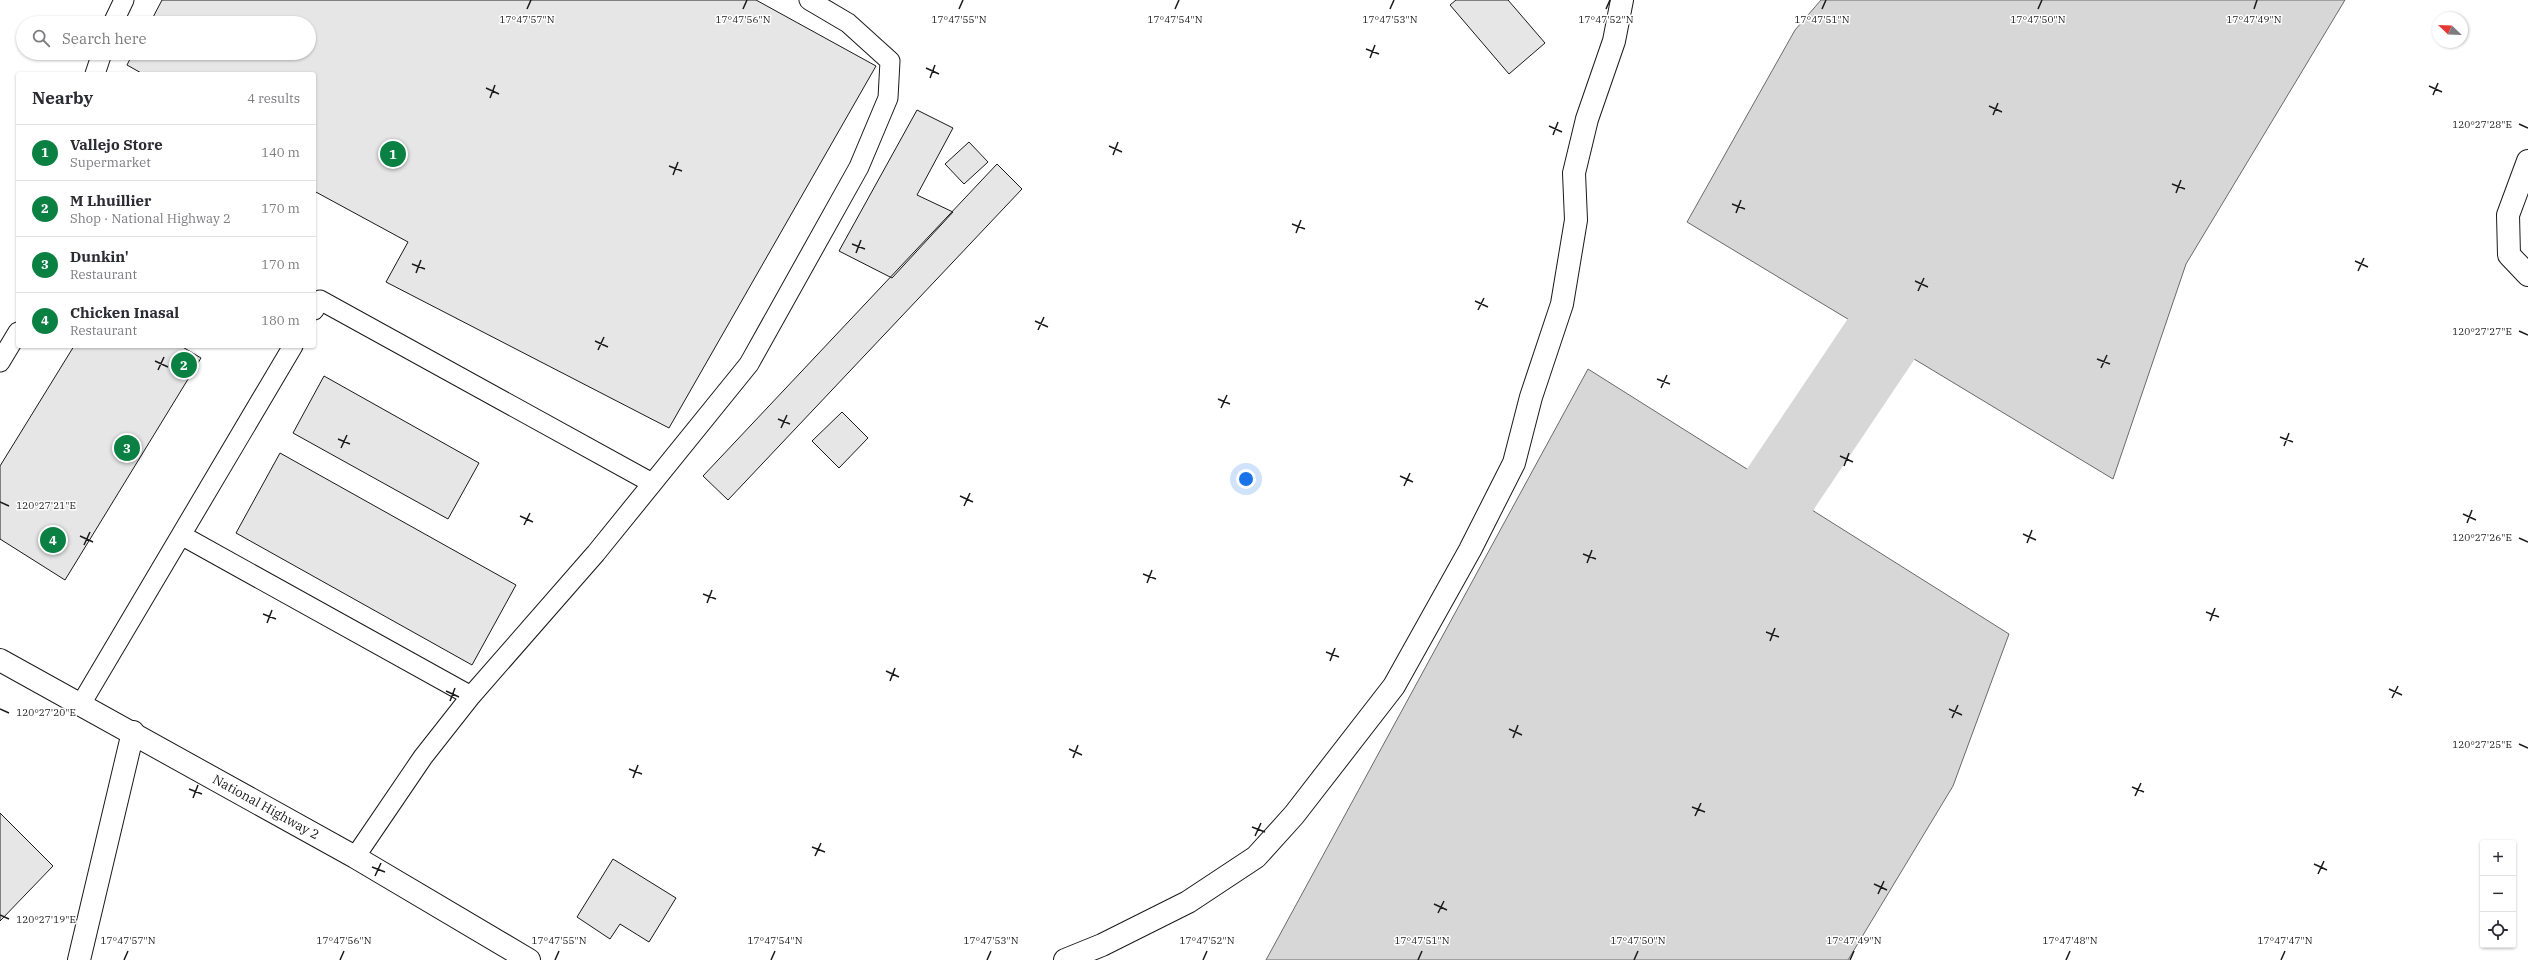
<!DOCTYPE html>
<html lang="en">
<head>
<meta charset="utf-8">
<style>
	:root { --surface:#fff; --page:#f7f7f7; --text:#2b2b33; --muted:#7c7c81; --line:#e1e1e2; --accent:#0b8043 }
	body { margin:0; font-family:"IBM Plex Serif",serif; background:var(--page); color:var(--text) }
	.controls { position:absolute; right:12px; bottom:12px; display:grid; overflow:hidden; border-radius:4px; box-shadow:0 1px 3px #0004 }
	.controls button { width:36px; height:36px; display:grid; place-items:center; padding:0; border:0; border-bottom:1px solid var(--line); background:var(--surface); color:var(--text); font:20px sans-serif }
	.compass { position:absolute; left:2432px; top:12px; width:36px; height:36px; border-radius:50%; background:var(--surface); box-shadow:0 1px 3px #0004; rotate:293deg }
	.you { position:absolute; left:1246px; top:479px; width:14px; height:14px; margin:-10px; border:3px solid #fff; border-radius:50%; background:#1a73e8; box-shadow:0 0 0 6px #1a73e833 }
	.badge { display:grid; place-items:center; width:26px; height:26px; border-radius:50%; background:var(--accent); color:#fff; font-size:13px; font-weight:700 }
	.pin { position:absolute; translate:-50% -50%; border:2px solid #fff; box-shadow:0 1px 4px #0006 }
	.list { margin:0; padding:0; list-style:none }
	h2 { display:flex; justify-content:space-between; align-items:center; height:52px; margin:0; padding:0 16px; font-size:17px }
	h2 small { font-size:13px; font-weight:400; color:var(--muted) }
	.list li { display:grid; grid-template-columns:26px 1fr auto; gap:12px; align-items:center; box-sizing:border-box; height:56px; padding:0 16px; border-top:1px solid var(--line) }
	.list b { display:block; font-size:15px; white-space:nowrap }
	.list p { margin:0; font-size:13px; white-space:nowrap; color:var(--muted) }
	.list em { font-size:13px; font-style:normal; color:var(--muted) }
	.icon { flex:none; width:22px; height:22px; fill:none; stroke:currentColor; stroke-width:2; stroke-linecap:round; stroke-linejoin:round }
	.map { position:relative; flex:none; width:2528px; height:960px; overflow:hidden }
	.search { position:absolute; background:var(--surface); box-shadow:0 1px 3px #0004; left:16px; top:16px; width:300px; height:44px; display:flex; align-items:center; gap:10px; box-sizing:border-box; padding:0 14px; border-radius:22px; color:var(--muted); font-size:15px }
	.panel { position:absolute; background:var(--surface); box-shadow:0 1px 3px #0004; left:16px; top:72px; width:300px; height:276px; border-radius:4px }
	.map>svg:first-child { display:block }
</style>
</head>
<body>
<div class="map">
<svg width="2528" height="960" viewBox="0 0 2528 960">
	<rect width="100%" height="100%" fill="#fff"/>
	<path fill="#d7d7d7" stroke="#6a6a6a" d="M 1821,0 L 2345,0 L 2186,264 L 2113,479 L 1687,222 L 1795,30 Z
		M 1588,369 L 2009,634 L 1953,786 L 1848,960 L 1266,960 Z"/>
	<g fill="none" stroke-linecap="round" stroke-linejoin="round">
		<path stroke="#d7d7d7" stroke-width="78" d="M 1720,579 L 1941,250"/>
	</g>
	<path fill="#e6e6e6" stroke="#1a1a1a" d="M 162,0 L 756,0 L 876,66 L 669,428 L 386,282 L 408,242 L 314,191 L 314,74 L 143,74 L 127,65 L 133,53 L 309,53 L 309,23 L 150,23 Z
		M 1456,0 L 1508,0 L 1545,43 L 1509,74 L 1450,5 Z
		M 917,110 L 953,128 L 917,195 L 953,212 L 892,278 L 839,251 Z
		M 969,142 L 988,162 L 964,184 L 945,164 Z
		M 997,164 L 1022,189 L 728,500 L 703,476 Z
		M 74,346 L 181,346 L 201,358 L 65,580 L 0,539 L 0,466 Z
		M 324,376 L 479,463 L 448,519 L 293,433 Z
		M 842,412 L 868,438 L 839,468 L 812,441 Z
		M 280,453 L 516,585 L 472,665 L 236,533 Z
		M 0,813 L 53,866 L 0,921 Z
		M 613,859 L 676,898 L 649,942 L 620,924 L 610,939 L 577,917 Z"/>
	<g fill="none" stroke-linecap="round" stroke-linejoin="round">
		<g stroke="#1a1a1a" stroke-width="21">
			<path id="service" d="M 113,23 L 124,0
				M 95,74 L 102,53
				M 314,310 L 320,300 L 652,483
				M 0,362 L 18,332
				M 181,535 L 471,696
				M 81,704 L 293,346
				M 355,857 L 423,757 L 471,696 L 596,553 L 749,364 L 859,167 L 888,98 L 890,61 L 848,23 L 809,0"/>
		</g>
		<g stroke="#1a1a1a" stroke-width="24">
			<path id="minor" d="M 2528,161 L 2508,215 L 2509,255 L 2528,275
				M 79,960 L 133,732
				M 1065,960 L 1102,945 L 1188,902 L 1256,857 L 1294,815 L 1394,686 L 1470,550 L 1514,463 L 1531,397 L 1562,304 L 1576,220 L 1574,173 L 1587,119 L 1614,41 L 1622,0"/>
		</g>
		<g stroke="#1a1a1a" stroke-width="24">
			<path id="trunk" d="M 0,660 L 355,857 L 529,960"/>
		</g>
		<use href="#service" stroke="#fff" stroke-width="19"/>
		<use href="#minor" stroke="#fff" stroke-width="22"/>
		<use href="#trunk" stroke="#fff" stroke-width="22"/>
	</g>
	<path fill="none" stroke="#1a1a1a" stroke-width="1.5" d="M 527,9 L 531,0M 743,9 L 747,0M 959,9 L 963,0M 1175,9 L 1179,0M 1390,9 L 1394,0M 1606,9 L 1610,0M 1822,9 L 1826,0M 2038,9 L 2042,0M 2254,9 L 2257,0M 1366,49 L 1379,54M 1370,58 L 1375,45M 926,68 L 939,74M 930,78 L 935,65M 2429,86 L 2442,92M 486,88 L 499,94M 2433,95 L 2438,83M 490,98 L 495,85M 1989,106 L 2002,112M 1993,115 L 1998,103M 2519,124 L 2528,128M 1549,126 L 1562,132M 1553,135 L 1558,122M 1109,146 L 1122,152M 1113,155 L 1118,142M 669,166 L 682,171M 673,175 L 678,162M 2172,184 L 2185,189M 2176,193 L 2181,180M 1732,204 L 1745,209M 1736,213 L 1741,200M 1292,224 L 1305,229M 1296,233 L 1301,220M 852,244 L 865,249M 856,253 L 861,240M 2355,261 L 2368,267M 412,264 L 425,269M 2358,271 L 2364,258M 416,273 L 421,260M 1915,281 L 1928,287M 1918,291 L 1924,278M 1475,301 L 1488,307M 1478,310 L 1484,298M 1035,321 L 1048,327M 1038,330 L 1044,317M 2519,331 L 2528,335M 595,341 L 608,347M 598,350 L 604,337M 2097,359 L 2110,364M 155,361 L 168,367M 2101,368 L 2107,355M 158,370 L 164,357M 1657,379 L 1670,384M 1661,388 L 1667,375M 1218,399 L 1230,404M 1221,408 L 1227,395M 778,419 L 790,424M 781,428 L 787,415M 2280,437 L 2293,442M 338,439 L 350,444M 2284,446 L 2289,433M 341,448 L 347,435M 1840,456 L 1853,462M 1844,466 L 1849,453M 1400,476 L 1413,482M 1404,486 L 1410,473M 960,496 L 973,502M 0,502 L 9,506M 964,506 L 970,493M 2463,514 L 2476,520M 520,516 L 533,522M 2467,523 L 2472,510M 524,525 L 530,513M 2023,534 L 2036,540M 80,536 L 93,542M 2519,538 L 2528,542M 2027,543 L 2032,530M 84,545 L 90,532M 1583,554 L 1596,559M 1587,563 L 1592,550M 1143,574 L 1156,579M 1147,583 L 1152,570M 703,594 L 716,599M 707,603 L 712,590M 2206,612 L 2219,617M 263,614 L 276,619M 2210,621 L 2215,608M 267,623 L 272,610M 1766,632 L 1779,637M 1770,641 L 1775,628M 1326,652 L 1339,657M 1330,661 L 1335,648M 886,671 L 899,677M 890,681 L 895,668M 2389,689 L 2402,695M 446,691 L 459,697M 2392,698 L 2398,686M 450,701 L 455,688M 0,709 L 9,713M 1949,709 L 1962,715M 1952,718 L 1958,705M 1509,729 L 1522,735M 1513,738 L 1518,725M 2519,744 L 2528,748M 1069,749 L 1082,755M 1073,758 L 1078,745M 629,769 L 642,774M 633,778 L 638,765M 2132,787 L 2144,792M 189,789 L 202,794M 2135,796 L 2141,783M 193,798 L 198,785M 1692,807 L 1705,812M 1695,816 L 1701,803M 1252,827 L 1265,832M 1255,836 L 1261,823M 812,847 L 825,852M 815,856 L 821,843M 2314,864 L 2327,870M 372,867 L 385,872M 2318,874 L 2324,861M 375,876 L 381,863M 1874,884 L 1887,890M 1878,894 L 1884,881M 1434,904 L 1447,910M 1438,913 L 1444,901M 0,915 L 9,919M 124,960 L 128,951M 340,960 L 344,951M 555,960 L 559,951M 771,960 L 775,951M 987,960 L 991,951M 1203,960 L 1207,951M 1418,960 L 1422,951M 1634,960 L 1638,951M 1850,960 L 1854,951M 2066,960 L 2070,951M 2281,960 L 2285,951"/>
	<g text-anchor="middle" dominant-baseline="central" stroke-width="3" stroke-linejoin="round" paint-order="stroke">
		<g font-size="13" fill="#1a1a1a" stroke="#fff">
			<text transform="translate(266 807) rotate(29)">National Highway 2</text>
		</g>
	</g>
	<g font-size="10" text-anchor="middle" fill="#1a1a1a" stroke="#fff" stroke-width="3" stroke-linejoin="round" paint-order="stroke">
		<text x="527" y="23">17°47'57"N</text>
		<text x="743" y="23">17°47'56"N</text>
		<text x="959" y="23">17°47'55"N</text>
		<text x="1175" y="23">17°47'54"N</text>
		<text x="1390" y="23">17°47'53"N</text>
		<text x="1606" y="23">17°47'52"N</text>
		<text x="1822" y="23">17°47'51"N</text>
		<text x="2038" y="23">17°47'50"N</text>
		<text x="2254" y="23">17°47'49"N</text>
		<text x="2482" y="128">120°27'28"E</text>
		<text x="2482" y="335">120°27'27"E</text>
		<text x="46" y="509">120°27'21"E</text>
		<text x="2482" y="541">120°27'26"E</text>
		<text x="46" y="716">120°27'20"E</text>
		<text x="2482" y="748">120°27'25"E</text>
		<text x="46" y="923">120°27'19"E</text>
		<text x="128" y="944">17°47'57"N</text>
		<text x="344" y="944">17°47'56"N</text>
		<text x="559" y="944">17°47'55"N</text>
		<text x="775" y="944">17°47'54"N</text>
		<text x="991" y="944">17°47'53"N</text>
		<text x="1207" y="944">17°47'52"N</text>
		<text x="1422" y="944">17°47'51"N</text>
		<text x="1638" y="944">17°47'50"N</text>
		<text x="1854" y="944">17°47'49"N</text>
		<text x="2070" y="944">17°47'48"N</text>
		<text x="2285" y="944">17°47'47"N</text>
	</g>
</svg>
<div class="controls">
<button>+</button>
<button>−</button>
<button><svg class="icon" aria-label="locate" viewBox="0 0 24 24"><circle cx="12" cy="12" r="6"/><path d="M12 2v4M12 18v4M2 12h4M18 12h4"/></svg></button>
</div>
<svg class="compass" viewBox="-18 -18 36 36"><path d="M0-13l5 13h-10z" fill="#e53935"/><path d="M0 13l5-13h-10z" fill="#7c7c81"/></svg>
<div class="you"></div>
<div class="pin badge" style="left:393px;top:154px">1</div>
<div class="pin badge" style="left:184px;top:365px">2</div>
<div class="pin badge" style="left:127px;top:448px">3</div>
<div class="pin badge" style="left:53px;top:540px">4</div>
<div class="search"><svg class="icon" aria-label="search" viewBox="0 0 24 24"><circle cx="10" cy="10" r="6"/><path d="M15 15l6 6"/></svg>Search here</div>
<section class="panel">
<h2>Nearby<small>4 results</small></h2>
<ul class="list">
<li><span class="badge">1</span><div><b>Vallejo Store</b><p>Supermarket</p></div><em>140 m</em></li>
<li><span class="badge">2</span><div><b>M Lhuillier</b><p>Shop · National Highway 2</p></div><em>170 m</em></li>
<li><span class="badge">3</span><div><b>Dunkin'</b><p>Restaurant</p></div><em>170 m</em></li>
<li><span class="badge">4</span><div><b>Chicken Inasal</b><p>Restaurant</p></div><em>180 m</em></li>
</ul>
</section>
</div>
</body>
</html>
